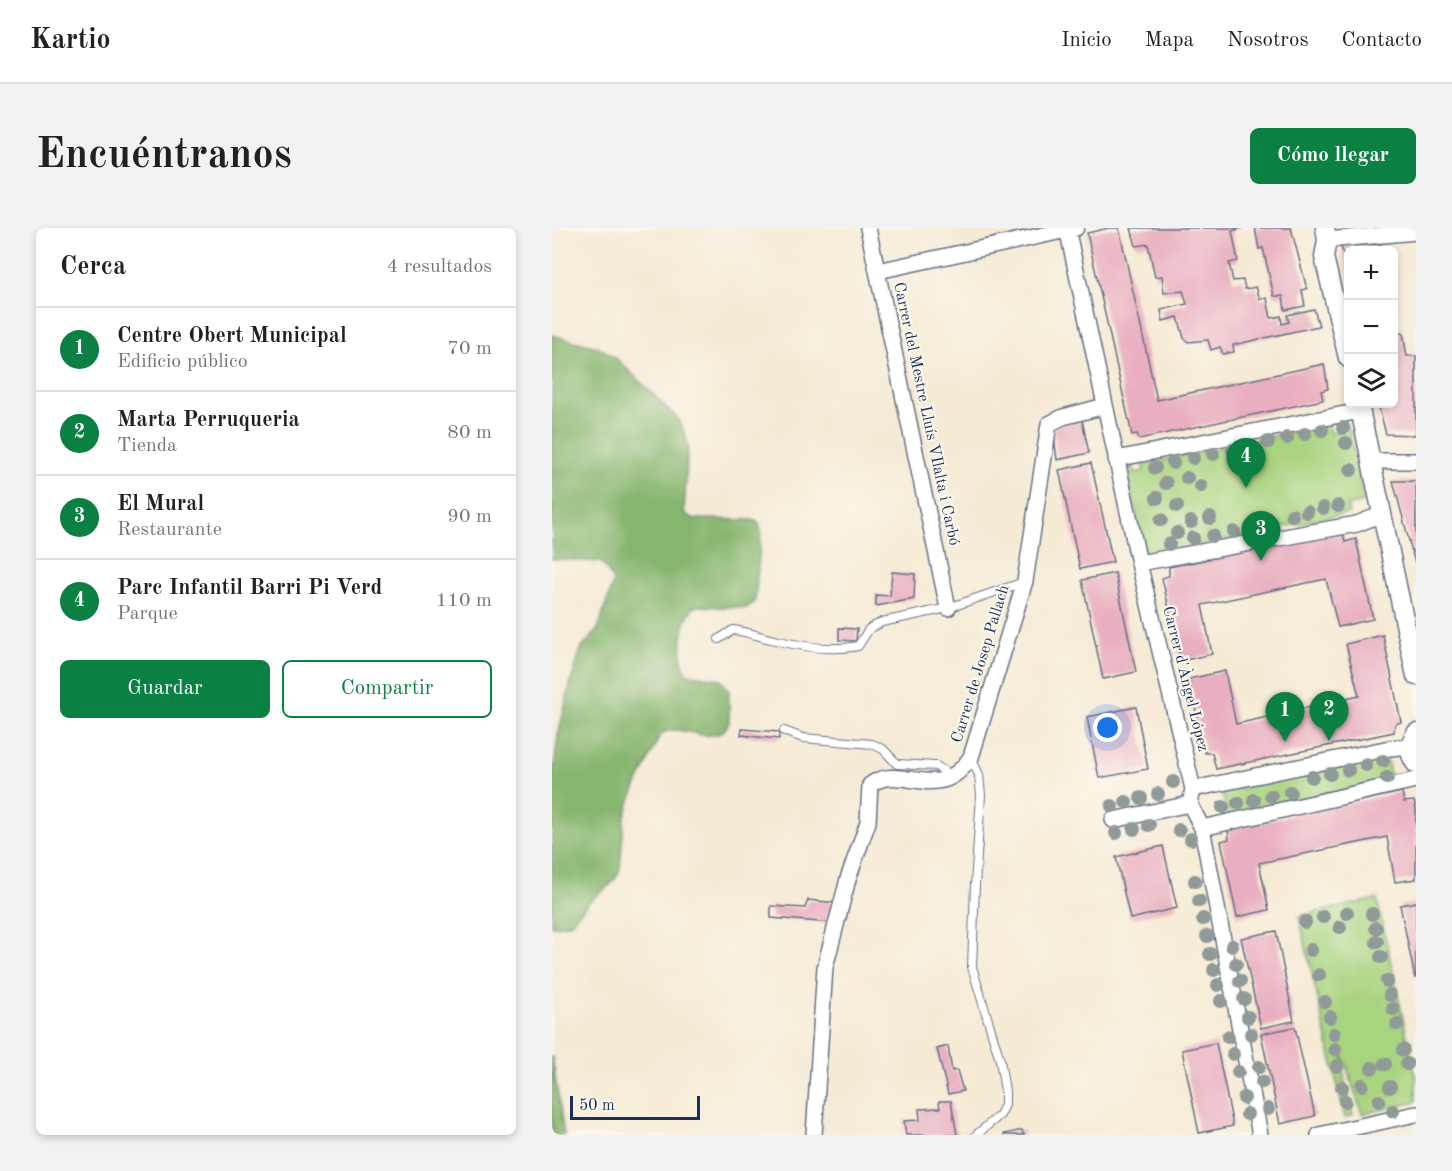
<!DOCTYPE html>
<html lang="es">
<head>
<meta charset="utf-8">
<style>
	:root { --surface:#fff; --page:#f2f2f2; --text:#202124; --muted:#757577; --line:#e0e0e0; --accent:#0b8043 }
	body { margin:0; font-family:"Old Standard TT",serif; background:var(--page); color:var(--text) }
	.controls { position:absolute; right:18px; top:18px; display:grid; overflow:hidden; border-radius:9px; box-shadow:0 3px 9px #0003 }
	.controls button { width:54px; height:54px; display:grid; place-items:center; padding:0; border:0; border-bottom:2px solid var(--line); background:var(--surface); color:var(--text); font:30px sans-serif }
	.scale { position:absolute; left:18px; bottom:15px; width:130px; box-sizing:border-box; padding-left:6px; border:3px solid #1b2f5e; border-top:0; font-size:16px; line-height:21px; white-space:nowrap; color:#1b2f5e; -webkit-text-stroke:4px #fbf7ec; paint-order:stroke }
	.you { position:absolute; left:556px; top:500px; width:21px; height:21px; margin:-15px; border:4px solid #fff; border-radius:50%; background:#1a73e8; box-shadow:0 0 0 9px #1a73e833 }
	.badge { display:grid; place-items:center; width:39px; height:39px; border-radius:50%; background:var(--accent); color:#fff; font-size:20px; font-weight:700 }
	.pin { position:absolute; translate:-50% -50px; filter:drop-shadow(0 2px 3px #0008) }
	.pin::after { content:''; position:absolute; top:32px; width:21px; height:18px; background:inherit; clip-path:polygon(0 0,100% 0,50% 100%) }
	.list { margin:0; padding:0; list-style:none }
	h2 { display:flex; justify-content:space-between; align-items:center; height:78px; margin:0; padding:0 24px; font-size:26px }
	h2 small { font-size:20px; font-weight:400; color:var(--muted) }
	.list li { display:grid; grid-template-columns:39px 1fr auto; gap:18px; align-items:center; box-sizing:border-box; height:84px; padding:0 24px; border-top:2px solid var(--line) }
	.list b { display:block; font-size:22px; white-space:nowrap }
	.list p { margin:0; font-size:20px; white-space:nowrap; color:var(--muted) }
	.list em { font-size:20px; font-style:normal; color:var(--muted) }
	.actions { display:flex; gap:12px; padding:18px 24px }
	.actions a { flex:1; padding:14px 0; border:2px solid var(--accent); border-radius:9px; text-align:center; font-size:21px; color:var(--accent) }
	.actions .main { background:var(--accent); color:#fff }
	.icon { flex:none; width:33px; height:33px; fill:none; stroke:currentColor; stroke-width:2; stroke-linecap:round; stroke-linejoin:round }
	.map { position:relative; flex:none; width:864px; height:907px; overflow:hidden; border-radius:9px }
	header { display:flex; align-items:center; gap:36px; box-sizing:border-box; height:84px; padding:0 30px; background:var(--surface); border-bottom:2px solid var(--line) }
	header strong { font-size:28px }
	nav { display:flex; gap:33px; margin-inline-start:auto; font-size:21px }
	.intro { display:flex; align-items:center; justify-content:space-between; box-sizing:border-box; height:144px; padding:0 36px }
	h1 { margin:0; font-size:42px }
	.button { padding:15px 27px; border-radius:9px; background:var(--accent); color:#fff; font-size:21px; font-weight:700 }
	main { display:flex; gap:36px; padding:0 36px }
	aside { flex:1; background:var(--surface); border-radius:9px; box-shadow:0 3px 9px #0003 }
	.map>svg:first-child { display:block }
</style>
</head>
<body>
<header>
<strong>Kartio</strong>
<nav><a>Inicio</a><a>Mapa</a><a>Nosotros</a><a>Contacto</a></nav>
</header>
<div class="intro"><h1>Encuéntranos</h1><a class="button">Cómo llegar</a></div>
<main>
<aside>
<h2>Cerca<small>4 resultados</small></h2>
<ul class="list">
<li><span class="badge">1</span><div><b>Centre Obert Municipal</b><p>Edificio público</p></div><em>70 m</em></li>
<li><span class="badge">2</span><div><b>Marta Perruqueria</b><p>Tienda</p></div><em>80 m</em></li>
<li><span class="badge">3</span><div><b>El Mural</b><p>Restaurante</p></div><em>90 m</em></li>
<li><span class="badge">4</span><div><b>Parc Infantil Barri Pi Verd</b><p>Parque</p></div><em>110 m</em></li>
</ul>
<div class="actions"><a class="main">Guardar</a><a>Compartir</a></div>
</aside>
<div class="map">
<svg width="864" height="907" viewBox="0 0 864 907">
	<rect width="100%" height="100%" fill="#fbf7ec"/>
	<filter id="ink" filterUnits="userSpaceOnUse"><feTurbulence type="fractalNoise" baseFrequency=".0167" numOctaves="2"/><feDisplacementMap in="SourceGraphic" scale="12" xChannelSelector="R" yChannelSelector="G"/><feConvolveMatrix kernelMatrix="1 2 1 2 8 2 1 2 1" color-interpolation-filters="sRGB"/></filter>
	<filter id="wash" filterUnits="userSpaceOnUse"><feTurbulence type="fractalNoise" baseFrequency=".008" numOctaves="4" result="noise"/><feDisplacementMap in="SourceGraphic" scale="24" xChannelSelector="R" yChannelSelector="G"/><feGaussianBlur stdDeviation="1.35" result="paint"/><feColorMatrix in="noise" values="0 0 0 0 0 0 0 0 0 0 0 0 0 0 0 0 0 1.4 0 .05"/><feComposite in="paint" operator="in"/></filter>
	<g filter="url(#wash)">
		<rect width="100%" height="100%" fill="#f5ead4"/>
		<path fill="#a8d37f" stroke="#62816e" stroke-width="1.5" d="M 783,193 L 792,193 L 797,201 L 812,274 L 795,278 L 797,285 L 611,325 L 610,323 L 595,326 L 593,323 L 575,247 L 577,240 L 581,237 L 583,245 L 592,243 L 591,236 L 776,196 L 779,205 L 785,203 Z
			M 834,529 L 840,553 L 675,589 L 670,564 Z
			M 825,671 L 864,851 L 864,874 L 810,886 L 791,827 L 792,851 L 801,887 L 793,890 L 747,688 Z"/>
		<path fill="#86b56e" stroke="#507266" stroke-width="1.5" d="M 0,107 L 48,120 L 65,131 L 128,193 L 136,216 L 132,283 L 134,287 L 143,291 L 201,292 L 206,294 L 209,303 L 203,374 L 194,380 L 144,378 C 129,387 125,432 135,446 L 168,451 L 177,462 L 177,494 C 164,525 127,490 108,507 L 79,570 L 72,590 L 68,640 L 65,648 L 60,655 L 37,674 L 21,692 L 17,696 L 0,698 L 0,552 L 6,508 L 19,453 L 29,421 L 46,401 L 61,355 L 59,348 L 49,334 L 0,331 Z
			M 0,828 L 12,907 L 0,907 Z"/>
		<g id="blocks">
			<path fill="#e9afc0" d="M 557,0 L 567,0 L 605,172 L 772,136 L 776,161 L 769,163 L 771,172 L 587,211 L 585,206 L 580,207 L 535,5 Z
				M 579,0 L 690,0 L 680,3 L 686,33 L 677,35 L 681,53 L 691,52 L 693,61 L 704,59 L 708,71 L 715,70 L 719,90 L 729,88 L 730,96 L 737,94 L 735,87 L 762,81 L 767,98 L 681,117 L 682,124 L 671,126 L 668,119 L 659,122 L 656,112 L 636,114 L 632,110 L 626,89 L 611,93 L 609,82 L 635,76 L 631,63 L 612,65 L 610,48 L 603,49 L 596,16 L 584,18 Z
				M 703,0 L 739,0 L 755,61 L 750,62 L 753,78 L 733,82 L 731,68 L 722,68 L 711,20 L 707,21 Z
				M 828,16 L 829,22 L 796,22 L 796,47 L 789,18 Z
				M 851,105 L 855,128 L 864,128 L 864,207 L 834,206 L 826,176 L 842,176 L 842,106 Z
				M 530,192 L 537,225 L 505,232 L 501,199 Z
				M 539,235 L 561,334 L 528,341 L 507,242 Z
				M 841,253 L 864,253 L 864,335 L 863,335 Z
				M 791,304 L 793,314 L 804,311 L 821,391 L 786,399 L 774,351 L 650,377 L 660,426 L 629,433 L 610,350 L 617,348 L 617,339 Z
				M 340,344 L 363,346 L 362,371 L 324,378 L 324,367 L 338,368 Z
				M 563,345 L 584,444 L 551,451 L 530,352 Z
				M 287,400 L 305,401 L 304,413 L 287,412 Z
				M 831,407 L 849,494 L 843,496 L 842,504 L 664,541 L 660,525 L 653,525 L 637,451 L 673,443 L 684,496 L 807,468 L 794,416 Z
				M 584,479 L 596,541 L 547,550 L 535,489 Z
				M 190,501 L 227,504 L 227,511 L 189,507 Z
				M 850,564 L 852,574 L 862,573 L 864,581 L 864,651 L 843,654 L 835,609 L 707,635 L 717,682 L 685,689 L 669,613 L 677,611 L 676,601 Z
				M 611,618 L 625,680 L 578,691 L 564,629 Z
				M 256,672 L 285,675 L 280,695 L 219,690 L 219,678 L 253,680 Z
				M 864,674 L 864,750 L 863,750 L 848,677 Z
				M 724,703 L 742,793 L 709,800 L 689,710 Z
				M 743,799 L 763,888 L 728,896 L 709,806 Z
				M 664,815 L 681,898 L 647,905 L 630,822 Z
				M 396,818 L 400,843 L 405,842 L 411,863 L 396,866 L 385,821 Z
				M 387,873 L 399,873 L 405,907 L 354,907 L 352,893 L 368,892 L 367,881 L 388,880 Z
				M 470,902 L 472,907 L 452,907 L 452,906 Z"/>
		</g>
	</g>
	<g filter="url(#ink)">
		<use href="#blocks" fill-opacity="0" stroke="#677087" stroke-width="1.5"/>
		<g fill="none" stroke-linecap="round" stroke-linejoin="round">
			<g stroke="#677087" stroke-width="10">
				<path id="service" d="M 167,411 L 181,402 C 197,404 212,410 227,413 C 252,419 281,423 306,418 L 317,401 L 330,394 L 396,380 L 472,354
					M 232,503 L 251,510 L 320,516 L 331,521 L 345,536 L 384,538 L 400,548
					M 419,529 L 427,547 L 429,567 L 423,657 L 420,739 L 448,832 L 453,863 L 453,877 L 448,887 L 424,907"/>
			</g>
			<g stroke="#677087" stroke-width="18">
				<path id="minor" d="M 316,0 L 396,380
					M 515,0 L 587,335 L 641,561 L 638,576 L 650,600 L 708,907
					M 775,12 L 864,4
					M 326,43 L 524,0
					M 564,231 L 808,183
					M 818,233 L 864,233
					M 587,335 L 805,296 L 830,286
					M 641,561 L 838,520 L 858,518
					M 561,592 L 638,576
					M 650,600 L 864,552
					M 262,907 L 273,739 L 296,651 L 316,594 L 318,557 C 350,533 386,579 419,529 L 473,353 L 497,196 L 511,189 L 553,178
					M 767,907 L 864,886"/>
			</g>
			<g stroke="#677087" stroke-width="21">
				<path id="tertiary" d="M 773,0 L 775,12 L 772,29 L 796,130
					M 807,176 L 864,448
					M 864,505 C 857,516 856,526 864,536"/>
			</g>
			<use href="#service" stroke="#fff" stroke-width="8"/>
			<use href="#minor" stroke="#fff" stroke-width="15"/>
			<use href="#tertiary" stroke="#fff" stroke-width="18"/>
		</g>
		<g fill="#909a98">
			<circle cx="791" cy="200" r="7"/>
			<circle cx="770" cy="202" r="7"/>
			<circle cx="753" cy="206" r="7"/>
			<circle cx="735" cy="210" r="7"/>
			<circle cx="716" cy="214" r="7"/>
			<circle cx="794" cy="215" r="7"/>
			<circle cx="698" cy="218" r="7"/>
			<circle cx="681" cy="222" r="7"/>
			<circle cx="661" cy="226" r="7"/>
			<circle cx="641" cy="230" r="7"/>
			<circle cx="621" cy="235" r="7"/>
			<circle cx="603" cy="240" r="7"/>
			<circle cx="799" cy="242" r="7"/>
			<circle cx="635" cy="250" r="7"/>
			<circle cx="614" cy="255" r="7"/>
			<circle cx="649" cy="258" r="7"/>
			<circle cx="605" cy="270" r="7"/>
			<circle cx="625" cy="278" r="7"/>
			<circle cx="786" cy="278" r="7"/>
			<circle cx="771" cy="280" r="7"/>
			<circle cx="755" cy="284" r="7"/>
			<circle cx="740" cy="287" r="7"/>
			<circle cx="658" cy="290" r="7"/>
			<circle cx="609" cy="292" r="7"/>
			<circle cx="639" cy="294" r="7"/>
			<circle cx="715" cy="296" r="7"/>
			<circle cx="699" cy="300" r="7"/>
			<circle cx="682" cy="304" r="7"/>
			<circle cx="625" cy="305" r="7"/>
			<circle cx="661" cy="308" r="7"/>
			<circle cx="641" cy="310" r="7"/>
			<circle cx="617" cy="316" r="7"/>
			<circle cx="831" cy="533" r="7"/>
			<circle cx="814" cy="537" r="7"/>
			<circle cx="796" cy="542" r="7"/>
			<circle cx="778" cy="546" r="7"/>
			<circle cx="760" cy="549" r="7"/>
			<circle cx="835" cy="550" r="7"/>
			<circle cx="621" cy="554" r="7"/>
			<circle cx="738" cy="564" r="7"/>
			<circle cx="606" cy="566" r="7"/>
			<circle cx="719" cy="568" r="7"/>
			<circle cx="589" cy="570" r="7"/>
			<circle cx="702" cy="572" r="7"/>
			<circle cx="574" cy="574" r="7"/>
			<circle cx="686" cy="575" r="7"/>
			<circle cx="560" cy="578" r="7"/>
			<circle cx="671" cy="579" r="7"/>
			<circle cx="597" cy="597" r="7"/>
			<circle cx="582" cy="601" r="7"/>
			<circle cx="627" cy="602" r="7"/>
			<circle cx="564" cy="605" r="7"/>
			<circle cx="639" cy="611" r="7"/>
			<circle cx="643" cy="653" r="7"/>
			<circle cx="647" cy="673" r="7"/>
			<circle cx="795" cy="685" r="7"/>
			<circle cx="820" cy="686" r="7"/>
			<circle cx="771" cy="689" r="7"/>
			<circle cx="651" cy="691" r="7"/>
			<circle cx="753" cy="694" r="7"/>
			<circle cx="788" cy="699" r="7"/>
			<circle cx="824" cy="700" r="7"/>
			<circle cx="655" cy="708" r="7"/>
			<circle cx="825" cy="714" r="7"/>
			<circle cx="680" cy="718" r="7"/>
			<circle cx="759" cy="722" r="7"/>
			<circle cx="658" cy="726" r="7"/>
			<circle cx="829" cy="729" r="7"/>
			<circle cx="684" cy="736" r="7"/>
			<circle cx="662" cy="742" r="7"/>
			<circle cx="767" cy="747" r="7"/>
			<circle cx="688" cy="753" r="7"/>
			<circle cx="835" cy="753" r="7"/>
			<circle cx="666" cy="757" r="7"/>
			<circle cx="838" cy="767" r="7"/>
			<circle cx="692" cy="771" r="7"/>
			<circle cx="669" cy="773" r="7"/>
			<circle cx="773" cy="774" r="7"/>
			<circle cx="841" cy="781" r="7"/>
			<circle cx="696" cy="789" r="7"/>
			<circle cx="778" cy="789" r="7"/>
			<circle cx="845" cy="796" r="7"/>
			<circle cx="699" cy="806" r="7"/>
			<circle cx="782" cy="806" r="7"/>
			<circle cx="676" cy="809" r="7"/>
			<circle cx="783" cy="821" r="7"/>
			<circle cx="851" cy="822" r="7"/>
			<circle cx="681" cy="826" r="7"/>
			<circle cx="833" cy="836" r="7"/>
			<circle cx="855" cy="836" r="7"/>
			<circle cx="785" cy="838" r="7"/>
			<circle cx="707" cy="839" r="7"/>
			<circle cx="820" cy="840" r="7"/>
			<circle cx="686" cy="844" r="7"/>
			<circle cx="710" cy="854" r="7"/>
			<circle cx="810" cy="857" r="7"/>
			<circle cx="790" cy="859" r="7"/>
			<circle cx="838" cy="859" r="7"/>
			<circle cx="692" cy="870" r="7"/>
			<circle cx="793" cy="873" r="7"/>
			<circle cx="827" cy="873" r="7"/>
			<circle cx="716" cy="881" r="7"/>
			<circle cx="841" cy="883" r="7"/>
			<circle cx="695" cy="886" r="7"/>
		</g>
	</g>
	<g text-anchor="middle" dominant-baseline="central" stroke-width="4.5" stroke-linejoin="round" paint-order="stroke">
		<g font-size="16" fill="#1b2f5e" stroke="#fbf7ec">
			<text transform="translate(374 186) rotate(78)">Carrer del Mestre Lluís VIlalta i Carbó</text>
			<text transform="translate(429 436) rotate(-73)">Carrer de Josep Pallach</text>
			<text transform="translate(633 451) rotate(76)">Carrer d'Àngel López</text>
		</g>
	</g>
</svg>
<div class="controls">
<button>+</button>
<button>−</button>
<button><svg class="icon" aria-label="layers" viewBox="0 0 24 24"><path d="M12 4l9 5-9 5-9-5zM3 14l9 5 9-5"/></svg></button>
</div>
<div class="scale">50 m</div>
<div class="you"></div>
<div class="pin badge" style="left:733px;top:514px">1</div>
<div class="pin badge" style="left:777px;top:513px">2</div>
<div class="pin badge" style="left:709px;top:333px">3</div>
<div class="pin badge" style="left:694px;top:260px">4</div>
</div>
</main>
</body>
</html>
